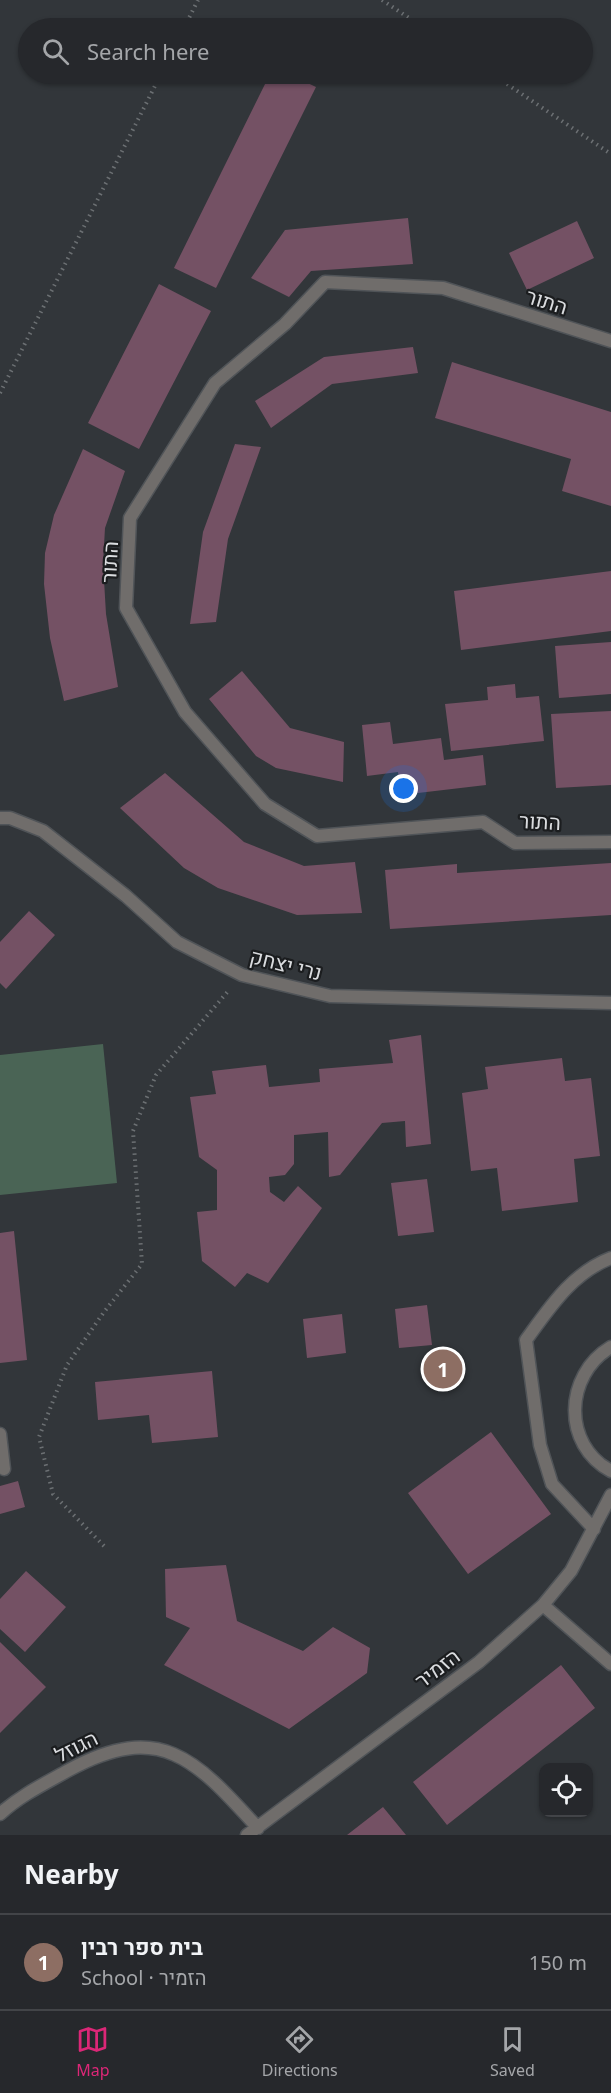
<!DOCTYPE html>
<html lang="en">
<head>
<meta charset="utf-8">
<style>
	:root { --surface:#26282c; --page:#323438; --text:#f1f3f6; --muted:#a4a6a9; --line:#424448; --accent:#db2777 }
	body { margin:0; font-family:"Noto Sans",Heebo,sans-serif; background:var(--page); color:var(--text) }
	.controls { position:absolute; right:18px; bottom:18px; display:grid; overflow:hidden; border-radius:12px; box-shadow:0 2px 4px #0004 }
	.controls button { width:54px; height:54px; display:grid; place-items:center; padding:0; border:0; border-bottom:2px solid var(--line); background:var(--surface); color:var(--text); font:30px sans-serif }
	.you { position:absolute; left:404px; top:789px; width:21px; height:21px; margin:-15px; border:4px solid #fff; border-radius:50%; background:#1a73e8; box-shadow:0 0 0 9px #1a73e833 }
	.badge { display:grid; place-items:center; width:39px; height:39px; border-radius:50%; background:var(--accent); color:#fff; font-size:20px; font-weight:700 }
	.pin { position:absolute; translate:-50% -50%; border:3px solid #fff; box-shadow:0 2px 6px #0006 }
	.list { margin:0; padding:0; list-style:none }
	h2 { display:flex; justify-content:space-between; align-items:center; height:78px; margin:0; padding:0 24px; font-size:26px }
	h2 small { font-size:20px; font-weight:400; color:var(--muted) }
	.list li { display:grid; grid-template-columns:39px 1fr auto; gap:18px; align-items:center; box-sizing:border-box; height:96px; padding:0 24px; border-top:2px solid var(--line) }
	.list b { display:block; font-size:22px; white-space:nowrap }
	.list p { margin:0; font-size:20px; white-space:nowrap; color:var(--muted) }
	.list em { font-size:20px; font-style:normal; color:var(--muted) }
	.icon { flex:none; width:33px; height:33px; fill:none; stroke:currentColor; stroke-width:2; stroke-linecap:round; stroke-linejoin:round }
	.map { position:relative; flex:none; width:611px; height:1835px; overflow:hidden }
	.search { position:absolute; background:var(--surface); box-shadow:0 2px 4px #0004; left:18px; right:18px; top:18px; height:66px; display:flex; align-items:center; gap:15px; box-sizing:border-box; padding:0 21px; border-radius:33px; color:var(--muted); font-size:22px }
	.sheet { height:174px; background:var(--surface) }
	nav { display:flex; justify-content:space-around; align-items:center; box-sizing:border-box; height:84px; border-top:2px solid var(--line); background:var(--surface); font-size:16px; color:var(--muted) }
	nav a { display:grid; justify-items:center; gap:3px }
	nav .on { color:var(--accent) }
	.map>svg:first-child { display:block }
</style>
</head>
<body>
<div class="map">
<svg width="611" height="1835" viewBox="0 0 611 1835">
	<rect width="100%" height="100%" fill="#32363a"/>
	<path fill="#4a6455" d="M 103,1044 L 117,1183 L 0,1195 L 0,1055 Z"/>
	<path fill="#745164" d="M 270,74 L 289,74 L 316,87 L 216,288 L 174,268 Z
		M 408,218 L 413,264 L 311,271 L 289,297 L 251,278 L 285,230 Z
		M 577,221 L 594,258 L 527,290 L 509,253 Z
		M 159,284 L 211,311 L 139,449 L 88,423 Z
		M 413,347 L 418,373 L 332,384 L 271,428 L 255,401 L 324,357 Z
		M 452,362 L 611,412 L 611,506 L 562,491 L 571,459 L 435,418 Z
		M 235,444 L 261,447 L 228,539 L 216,622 L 190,624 L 203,532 Z
		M 83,449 L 125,471 L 105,528 L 103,563 L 106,614 L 118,687 L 64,701 L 50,638 L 44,584 L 45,553 L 54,515 Z
		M 611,571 L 611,631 L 461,650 L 454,591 Z
		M 611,642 L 611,694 L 559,698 L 555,646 Z
		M 242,671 L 290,728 L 344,742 L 343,782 L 276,768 L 256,756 L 209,699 Z
		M 515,684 L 516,698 L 539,696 L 544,741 L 451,751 L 445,704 L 488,700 L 487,687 Z
		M 611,711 L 611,785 L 556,788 L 551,714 Z
		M 390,722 L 393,744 L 441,738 L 444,760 L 483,755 L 486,785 L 401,795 L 398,772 L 367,776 L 362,725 Z
		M 165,773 L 244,842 L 304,866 L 355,862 L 362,913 L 297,915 L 218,888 L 184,868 L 120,808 Z
		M 611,863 L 611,915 L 390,929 L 385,870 L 457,864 L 457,873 Z
		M 29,911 L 55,935 L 6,989 L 0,983 L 0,942 Z
		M 421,1035 L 431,1144 L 406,1147 L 405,1121 L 382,1123 L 340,1175 L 329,1177 L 328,1132 L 294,1135 L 294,1164 L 285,1175 L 269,1177 L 270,1192 L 284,1202 L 298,1186 L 322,1208 L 268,1283 L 247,1273 L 235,1287 L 202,1261 L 197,1212 L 217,1210 L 217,1170 L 199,1157 L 190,1097 L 216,1094 L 212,1071 L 266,1065 L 269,1087 L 320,1082 L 319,1069 L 393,1063 L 389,1040 Z
		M 562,1058 L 565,1081 L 591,1078 L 600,1156 L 574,1159 L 578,1202 L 502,1211 L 497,1168 L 471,1171 L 462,1093 L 488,1089 L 485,1067 Z
		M 427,1179 L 434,1232 L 398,1236 L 391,1183 Z
		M 14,1231 L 27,1360 L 0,1363 L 0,1233 Z
		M 427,1305 L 432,1345 L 399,1348 L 395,1309 Z
		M 342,1314 L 346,1353 L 307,1358 L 303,1319 Z
		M 212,1371 L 218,1437 L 152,1443 L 149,1415 L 98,1420 L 95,1382 Z
		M 491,1432 L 551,1514 L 468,1574 L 408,1493 Z
		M 18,1481 L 25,1507 L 0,1514 L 0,1486 Z
		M 226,1565 L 237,1621 L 303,1651 L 333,1627 L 370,1648 L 367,1673 L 289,1729 L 164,1665 L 190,1628 L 166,1617 L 165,1569 Z
		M 26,1571 L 66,1607 L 25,1652 L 0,1629 L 0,1599 Z
		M 0,1642 L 46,1687 L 0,1733 Z
		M 561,1665 L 595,1708 L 447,1825 L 413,1782 Z
		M 383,1807 L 406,1835 L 347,1835 Z"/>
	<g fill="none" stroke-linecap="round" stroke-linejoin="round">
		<g stroke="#505458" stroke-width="15">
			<path id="street" d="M 611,341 L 443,288 L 325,282 L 285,324 L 215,383 L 130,518 L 126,608 L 185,712 L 265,804 L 317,836 L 483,822 L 515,843 L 611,842
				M 0,818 L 10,818 L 43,831 L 126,896 L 177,942 L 242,975 L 330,996 L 611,1003
				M 611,1347 C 564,1375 562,1445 611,1471
				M 0,1434 L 4,1469
				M 594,1529 L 552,1484 L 540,1445 L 526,1340 C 550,1307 572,1273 611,1258
				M 543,1605 L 611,1664
				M 0,1814 C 21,1795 44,1784 69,1770 C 161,1720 196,1760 258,1828
				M 247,1835 L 479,1662 L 543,1605 L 571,1571 L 611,1495"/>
		</g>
		<path stroke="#6c7073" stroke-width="4" stroke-dasharray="1.5 4.5" stroke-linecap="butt" d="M 382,0 L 424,28
			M 184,28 L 198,0
			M 492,74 L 611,154
			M 0,393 L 161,74
			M 104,1546 L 53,1494 L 39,1437 L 67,1365 L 104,1312 L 142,1264 L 133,1131 L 156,1075 L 230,989"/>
		<use href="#street" stroke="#706d6b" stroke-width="12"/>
	</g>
	<g text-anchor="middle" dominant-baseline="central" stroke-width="4.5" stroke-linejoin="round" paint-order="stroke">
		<g font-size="21" fill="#dadcdf" stroke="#1b1d1f">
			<text transform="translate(547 301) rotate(17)">התור</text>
			<text transform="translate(109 562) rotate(-87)">התור</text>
			<text transform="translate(540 821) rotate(3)">התור</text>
			<text transform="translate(286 964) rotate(14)">נרי יצחק</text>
			<text transform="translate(437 1668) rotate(-37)">הזמיר</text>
			<text transform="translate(76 1746) rotate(-26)">הגוזל</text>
		</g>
	</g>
</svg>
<div class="controls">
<button><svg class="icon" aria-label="locate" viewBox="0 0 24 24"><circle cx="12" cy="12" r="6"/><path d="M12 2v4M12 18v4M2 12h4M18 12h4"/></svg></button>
</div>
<div class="you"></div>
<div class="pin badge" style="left:443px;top:1369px;background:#8d6e63">1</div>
<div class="search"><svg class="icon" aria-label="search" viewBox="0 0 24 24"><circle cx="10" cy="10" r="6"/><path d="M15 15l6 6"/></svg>Search here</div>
</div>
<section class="sheet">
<h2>Nearby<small></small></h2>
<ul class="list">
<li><span class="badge" style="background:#8d6e63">1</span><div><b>בית ספר רבין</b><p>School · הזמיר</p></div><em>150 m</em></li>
</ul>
</section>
<nav>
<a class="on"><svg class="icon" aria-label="map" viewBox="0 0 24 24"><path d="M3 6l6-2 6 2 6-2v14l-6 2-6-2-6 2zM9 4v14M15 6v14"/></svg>Map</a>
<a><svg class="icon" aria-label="directions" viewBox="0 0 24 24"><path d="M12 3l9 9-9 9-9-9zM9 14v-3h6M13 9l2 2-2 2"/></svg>Directions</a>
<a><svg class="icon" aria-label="saved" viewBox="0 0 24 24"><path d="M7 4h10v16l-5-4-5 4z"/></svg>Saved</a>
</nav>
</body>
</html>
